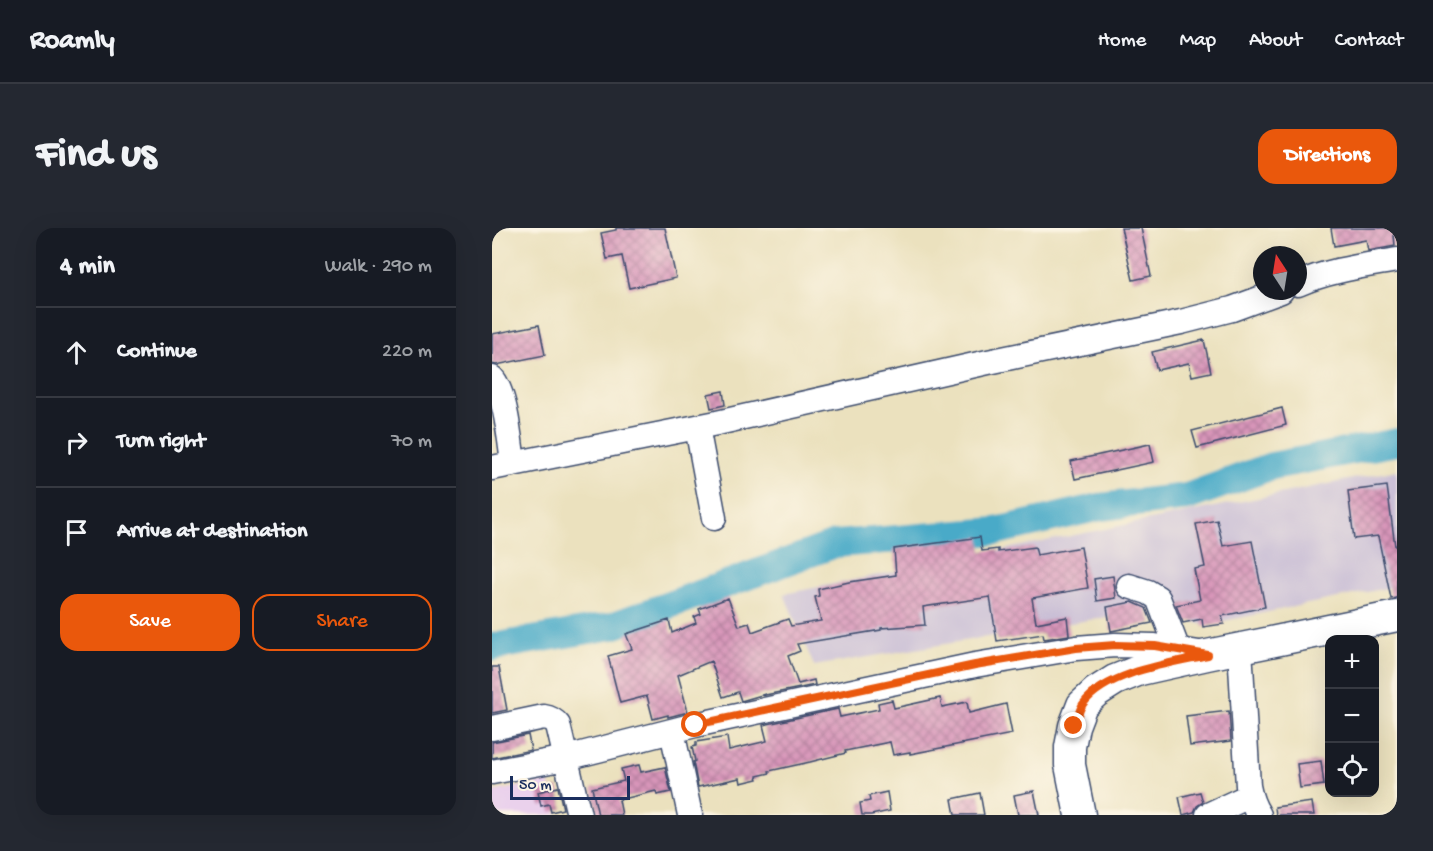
<!DOCTYPE html>
<html lang="en">
<head>
<meta charset="utf-8">
<style>
	:root { --surface:#171b24; --page:#242831; --text:#f1f3f6; --muted:#9ea1a6; --line:#363941; --accent:#ea580c }
	body { margin:0; font-family:"Gochi Hand",sans-serif; background:var(--page); color:var(--text) }
	.controls { position:absolute; right:18px; bottom:18px; display:grid; overflow:hidden; border-radius:12px; box-shadow:0 6px 24px #0002 }
	.controls button { width:54px; height:54px; display:grid; place-items:center; padding:0; border:0; border-bottom:2px solid var(--line); background:var(--surface); color:var(--text); font:30px sans-serif }
	.compass { position:absolute; left:761px; top:18px; width:54px; height:54px; border-radius:50%; background:var(--surface); box-shadow:0 6px 24px #0002; rotate:348deg }
	.scale { position:absolute; left:18px; bottom:15px; width:120px; box-sizing:border-box; padding-left:6px; border:3px solid #1b2f5e; border-top:0; font-size:16px; line-height:21px; white-space:nowrap; color:#1b2f5e; -webkit-text-stroke:4px #fcf5e5; paint-order:stroke }
	.stop { position:absolute; width:18px; height:18px; margin:-14px; border:4px solid #ea580c; border-radius:50%; background:#fff }
	.stop.end { background:#ea580c; border-color:#fff; box-shadow:0 2px 6px #0008 }
	.list { margin:0; padding:0; list-style:none }
	h2 { display:flex; justify-content:space-between; align-items:center; height:78px; margin:0; padding:0 24px; font-size:26px }
	h2 small { font-size:20px; font-weight:400; color:var(--muted) }
	.list li { display:grid; grid-template-columns:39px 1fr auto; gap:18px; align-items:center; box-sizing:border-box; height:90px; padding:0 24px; border-top:2px solid var(--line) }
	.list b { display:block; font-size:22px; white-space:nowrap }
	.list em { font-size:20px; font-style:normal; color:var(--muted) }
	.actions { display:flex; gap:12px; padding:18px 24px }
	.actions a { flex:1; padding:14px 0; border:2px solid var(--accent); border-radius:18px; text-align:center; font-size:21px; color:var(--accent) }
	.actions .main { background:var(--accent); color:#fff }
	.icon { flex:none; width:33px; height:33px; fill:none; stroke:currentColor; stroke-width:2; stroke-linecap:round; stroke-linejoin:round }
	.map { position:relative; flex:none; width:905px; height:587px; overflow:hidden; border-radius:18px }
	header { display:flex; align-items:center; gap:36px; box-sizing:border-box; height:84px; padding:0 30px; background:var(--surface); border-bottom:2px solid var(--line) }
	header strong { font-size:28px }
	nav { display:flex; gap:33px; margin-inline-start:auto; font-size:21px }
	.intro { display:flex; align-items:center; justify-content:space-between; box-sizing:border-box; height:144px; padding:0 36px }
	h1 { margin:0; font-size:42px }
	.button { padding:15px 27px; border-radius:18px; background:var(--accent); color:#fff; font-size:21px; font-weight:700 }
	main { display:flex; gap:36px; padding:0 36px }
	aside { flex:1; background:var(--surface); border-radius:18px; box-shadow:0 6px 24px #0002 }
	.map>svg:first-child { display:block }
</style>
</head>
<body>
<header>
<strong>Roamly</strong>
<nav><a>Home</a><a>Map</a><a>About</a><a>Contact</a></nav>
</header>
<div class="intro"><h1>Find us</h1><a class="button">Directions</a></div>
<main>
<aside>
<h2>4 min<small>Walk · 290 m</small></h2>
<ul class="list">
<li><svg class="icon" aria-label="ahead" viewBox="0 0 24 24"><path d="M12 20V5M6 11l6-6 6 6"/></svg><div><b>Continue</b></div><em>220 m</em></li>
<li><svg class="icon" aria-label="right" viewBox="0 0 24 24"><path d="M7 20v-9h11M14 6l5 5-5 5"/></svg><div><b>Turn right</b></div><em>70 m</em></li>
<li><svg class="icon" aria-label="arrive" viewBox="0 0 24 24"><path d="M6 21V4h12l-3 4 3 4H6"/></svg><div><b>Arrive at destination</b></div></li>
</ul>
<div class="actions"><a class="main">Save</a><a>Share</a></div>
</aside>
<div class="map">
<svg width="905" height="587" viewBox="0 0 905 587">
	<defs>
		<pattern id="building-cross-hatch" width="8" height="8" patternUnits="userSpaceOnUse" patternTransform="scale(1.5)"><rect width="8" height="8" fill="#d895b9"/><path d="M0 0l8 8M0 8l8-8" fill="none" stroke="#ae7a9a"/></pattern>
	</defs>
	<rect width="100%" height="100%" fill="#fcf5e5"/>
	<filter id="ink" filterUnits="userSpaceOnUse"><feTurbulence type="fractalNoise" baseFrequency=".0167" numOctaves="2"/><feDisplacementMap in="SourceGraphic" scale="12" xChannelSelector="R" yChannelSelector="G"/><feConvolveMatrix kernelMatrix="1 2 1 2 8 2 1 2 1" color-interpolation-filters="sRGB"/></filter>
	<filter id="wash" filterUnits="userSpaceOnUse"><feTurbulence type="fractalNoise" baseFrequency=".008" numOctaves="4" result="noise"/><feDisplacementMap in="SourceGraphic" scale="24" xChannelSelector="R" yChannelSelector="G"/><feGaussianBlur stdDeviation="1.35" result="paint"/><feColorMatrix in="noise" values="0 0 0 0 0 0 0 0 0 0 0 0 0 0 0 0 0 1.4 0 .05"/><feComposite in="paint" operator="in"/></filter>
	<g filter="url(#wash)">
		<rect width="100%" height="100%" fill="#ebe1be"/>
		<path fill="#ead1ec" d="M 57,553 L 65,587 L 0,587 L 0,564 Z"/>
		<path fill="#cabfd6" d="M 905,242 L 905,358 L 712,397 L 663,381 L 322,438 L 292,366 Z"/>
		<g fill="none" stroke-linecap="round" stroke-linejoin="round">
			<path stroke="#49aac8" stroke-width="28" d="M 0,419 L 120,398 L 343,316 L 504,303 L 608,279 L 695,269 L 780,238 L 905,214"/>
		</g>
		<g id="blocks">
			<path fill="url(#building-cross-hatch)" d="M 124,0 L 173,0 L 184,50 L 137,60 L 130,28 L 115,31 L 109,5 L 124,2 Z
				M 629,0 L 649,0 L 659,48 L 641,52 Z
				M 839,0 L 904,0 L 905,7 L 902,7 L 903,18 L 876,23 L 874,12 L 842,18 Z
				M 47,97 L 53,127 L 4,137 L 0,136 L 0,106 Z
				M 712,112 L 719,144 L 700,148 L 697,135 L 665,142 L 660,124 Z
				M 231,163 L 233,177 L 219,180 L 216,166 Z
				M 790,180 L 794,197 L 705,220 L 700,203 Z
				M 658,216 L 662,234 L 583,251 L 579,233 Z
				M 895,258 L 903,318 L 905,317 L 905,370 L 899,371 L 886,308 L 862,311 L 856,263 Z
				M 725,292 L 731,318 L 760,313 L 773,379 L 730,388 L 732,396 L 711,399 L 710,391 L 691,395 L 684,377 L 708,372 L 702,341 L 713,339 L 704,296 Z
				M 488,309 L 490,323 L 506,321 L 506,324 L 543,319 L 545,327 L 589,319 L 596,360 L 540,370 L 544,395 L 575,389 L 577,407 L 552,411 L 551,406 L 505,413 L 498,369 L 431,379 L 433,397 L 389,400 L 389,402 L 305,416 L 308,423 L 296,428 L 306,456 L 322,452 L 323,457 L 273,467 L 273,466 L 249,473 L 246,464 L 231,469 L 219,433 L 186,447 L 196,484 L 176,489 L 176,487 L 161,491 L 155,468 L 128,475 L 116,428 L 140,421 L 134,406 L 177,392 L 180,405 L 204,395 L 202,389 L 209,386 L 207,381 L 236,370 L 247,398 L 257,395 L 260,404 L 296,391 L 299,398 L 329,393 L 323,369 L 327,368 L 326,361 L 357,354 L 404,347 L 402,321 Z
				M 621,348 L 624,370 L 605,373 L 602,351 Z
				M 640,374 L 654,380 L 660,395 L 619,403 L 615,379 Z
				M 0,439 L 7,439 L 15,482 L 0,485 Z
				M 448,470 L 450,479 L 475,474 L 477,485 L 514,476 L 520,506 L 418,526 L 418,524 L 401,527 L 398,514 L 353,523 L 354,525 L 318,534 L 277,543 L 278,545 L 265,548 L 266,551 L 249,555 L 248,550 L 206,559 L 201,534 L 203,533 L 200,519 L 204,518 L 204,514 L 235,509 L 237,522 L 275,513 L 271,497 L 346,481 L 348,489 L 387,481 L 386,475 L 400,472 L 402,480 Z
				M 737,483 L 739,513 L 698,518 L 694,488 Z
				M 36,507 L 39,522 L 0,530 L 0,514 Z
				M 829,533 L 832,557 L 808,560 L 805,536 Z
				M 147,537 L 149,544 L 173,539 L 179,564 L 165,567 L 164,563 L 127,572 L 130,587 L 106,587 L 100,560 L 132,553 L 129,541 Z
				M 66,559 L 71,581 L 59,584 L 57,576 L 49,578 L 46,564 Z
				M 542,563 L 547,587 L 526,587 L 522,567 Z
				M 395,564 L 398,583 L 379,587 L 370,587 L 368,575 L 378,573 L 377,568 Z
				M 708,564 L 711,574 L 705,578 L 702,584 L 691,587 L 687,569 Z
				M 488,565 L 492,587 L 463,587 L 460,571 Z
				M 820,574 L 822,587 L 784,587 L 783,579 Z"/>
		</g>
	</g>
	<g filter="url(#ink)">
		<use href="#blocks" fill-opacity="0" stroke="#3a4a6c" stroke-width="1.5"/>
		<g fill="none" stroke-linecap="round" stroke-linejoin="round">
			<g stroke="#3a4a6c" stroke-width="27">
				<path id="minor" d="M 806,56 C 837,42 871,38 905,32
					M 0,150 C 14,165 18,214 21,235
					M 205,199 L 222,290
					M 0,240 L 225,195 L 496,134 L 689,94 L 740,81 L 789,63
					M 637,358 L 656,364 L 666,370 L 686,422
					M 748,420 L 756,558 C 758,569 761,578 767,587
					M 0,500 L 52,489 C 59,490 62,492 66,497 L 87,587
					M 180,503 L 198,587
					M 0,544 L 74,530 L 203,497 L 483,437 L 584,420 L 623,417 L 663,418 L 707,425
					M 716,587 L 757,568"/>
			</g>
			<g stroke="#3a4a6c" stroke-width="33">
				<path id="major" d="M 588,587 L 578,537 L 578,519 L 582,498 L 590,477 L 604,464 L 623,452 L 648,442 L 715,427 L 905,388"/>
			</g>
			<use href="#minor" stroke="#fff" stroke-width="24"/>
			<use href="#major" stroke="#fff" stroke-width="30"/>
		</g>
	</g>
	<g fill="none" stroke-linecap="round" stroke-linejoin="round" filter="url(#ink)">
		<path stroke="#ea580c" stroke-width="8" d="M 203,497 L 483,437 L 584,420 L 623,417 L 663,418 L 716,427 C 679,435 614,444 591,476 C 587,482 585,491 582,498"/>
	</g>
</svg>
<div class="controls">
<button>+</button>
<button>−</button>
<button><svg class="icon" aria-label="locate" viewBox="0 0 24 24"><circle cx="12" cy="12" r="6"/><path d="M12 2v4M12 18v4M2 12h4M18 12h4"/></svg></button>
</div>
<svg class="compass" viewBox="-18 -18 36 36"><path d="M0-13l5 13h-10z" fill="#e53935"/><path d="M0 13l5-13h-10z" fill="#9ea1a6"/></svg>
<div class="scale">50 m</div>
<div class="stop" style="left:203px;top:497px"></div>
<div class="stop end" style="left:582px;top:498px"></div>
</div>
</main>
</body>
</html>
